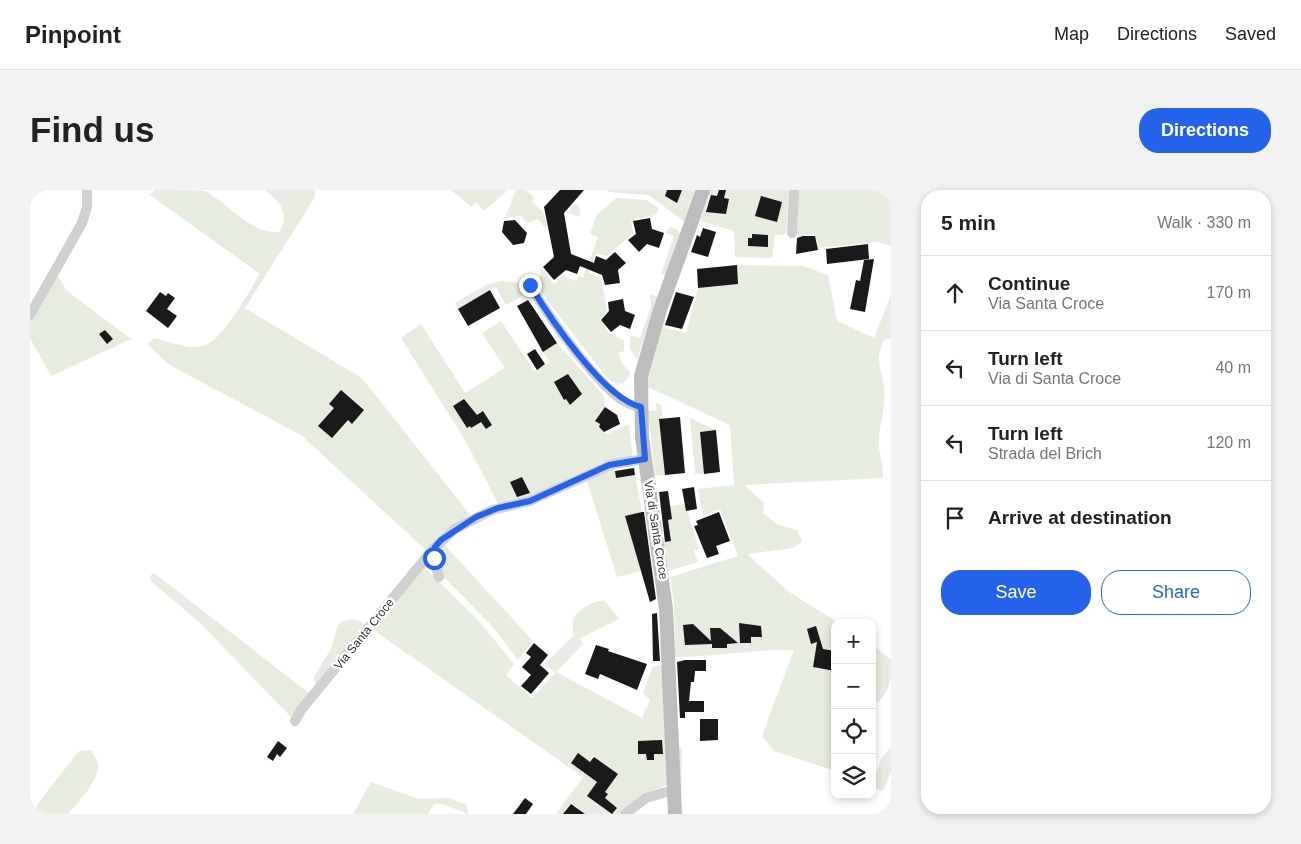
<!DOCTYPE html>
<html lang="en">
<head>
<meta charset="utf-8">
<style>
	:root { --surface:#fff; --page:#f2f2f2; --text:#222; --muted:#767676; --line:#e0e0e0; --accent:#2563eb }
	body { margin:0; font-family:Arial,sans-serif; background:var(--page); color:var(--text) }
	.controls { position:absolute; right:15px; bottom:15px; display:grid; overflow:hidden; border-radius:10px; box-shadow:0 2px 8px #0003 }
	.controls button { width:45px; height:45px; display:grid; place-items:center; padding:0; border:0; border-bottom:1px solid var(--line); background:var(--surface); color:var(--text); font:25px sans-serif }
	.stop { position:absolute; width:15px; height:15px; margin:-11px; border:4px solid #2563eb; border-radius:50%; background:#fff }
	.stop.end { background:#2563eb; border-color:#fff; box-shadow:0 1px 5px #0008 }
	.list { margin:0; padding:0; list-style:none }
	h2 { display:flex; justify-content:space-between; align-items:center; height:65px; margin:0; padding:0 20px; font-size:21px }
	h2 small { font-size:16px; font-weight:400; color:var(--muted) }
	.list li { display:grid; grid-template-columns:32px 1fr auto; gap:15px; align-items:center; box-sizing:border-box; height:75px; padding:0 20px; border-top:1px solid var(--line) }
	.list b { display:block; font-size:19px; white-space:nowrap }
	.list p { margin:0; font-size:16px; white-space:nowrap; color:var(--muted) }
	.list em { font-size:16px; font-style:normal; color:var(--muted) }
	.actions { display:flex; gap:10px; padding:15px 20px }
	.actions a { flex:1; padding:11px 0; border:1px solid var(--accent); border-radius:20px; text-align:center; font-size:18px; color:var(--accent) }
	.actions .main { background:var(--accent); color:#fff }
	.icon { flex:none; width:28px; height:28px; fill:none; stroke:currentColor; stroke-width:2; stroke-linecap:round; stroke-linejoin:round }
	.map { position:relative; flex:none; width:861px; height:624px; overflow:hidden; border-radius:20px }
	header { display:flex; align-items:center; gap:30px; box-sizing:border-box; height:70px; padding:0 25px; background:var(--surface); border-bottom:1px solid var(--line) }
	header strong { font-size:24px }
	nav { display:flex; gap:28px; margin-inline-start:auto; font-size:18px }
	.intro { display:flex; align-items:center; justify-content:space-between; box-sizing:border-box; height:120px; padding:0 30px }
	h1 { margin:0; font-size:35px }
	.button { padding:12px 22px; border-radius:20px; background:var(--accent); color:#fff; font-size:18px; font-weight:700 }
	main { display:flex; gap:30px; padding:0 30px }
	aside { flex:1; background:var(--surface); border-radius:20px; box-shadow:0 2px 8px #0003 }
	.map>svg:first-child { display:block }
</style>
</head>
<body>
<header>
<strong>Pinpoint</strong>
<nav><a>Map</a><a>Directions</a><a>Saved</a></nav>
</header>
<div class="intro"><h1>Find us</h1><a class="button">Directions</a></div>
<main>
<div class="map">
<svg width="861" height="624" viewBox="0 0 861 624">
	<rect width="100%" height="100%" fill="#fff"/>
	<path fill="#e6ecdf" d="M 124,0 C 135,0 166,0 175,1 C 198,13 220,44 249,42 C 261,24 250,12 235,0 L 285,0 L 285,7 L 215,118 L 332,188 L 441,326 L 397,361 L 271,245 L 138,174 L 117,154 L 124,148 C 138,151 158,160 173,156 C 192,152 219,101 230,84 L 120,5 Z
		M 421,0 L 478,0 L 454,21 L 446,12 L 442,17 Z
		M 486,0 L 496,0 L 504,8 L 502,11 L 514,23 L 518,41 L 508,29 L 497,33 L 491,26 L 475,28 Z
		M 578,0 L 667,0 L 656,33 L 619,5 L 578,2 Z
		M 680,0 L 759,0 L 756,44 L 745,45 L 742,68 L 705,67 L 704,41 L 670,31 Z
		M 768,0 L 861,0 L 861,56 L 847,52 L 787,58 L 784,44 L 767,47 Z
		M 586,8 L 616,10 L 629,18 L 626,25 L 601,30 L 603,43 L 577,66 L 566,64 L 559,83 L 571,88 L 577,121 L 569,131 L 581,144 L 594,150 L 594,161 L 588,163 L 592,174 L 600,182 L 600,185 L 593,194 L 585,193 L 577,188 L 513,105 L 509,94 L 511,79 L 524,94 L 533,86 L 546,91 L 549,86 L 553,88 L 568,47 L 560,44 L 566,26 Z
		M 546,13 L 550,18 L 550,27 L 537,23 Z
		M 640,37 L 648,40 L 650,44 L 635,86 L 631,84 L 644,46 L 635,43 Z
		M 707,75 L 773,76 L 798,85 L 807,131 L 844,148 L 861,105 L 861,148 L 854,150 C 844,173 852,177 854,199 C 857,219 847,238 849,257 C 850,268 854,277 853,288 L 714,295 L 734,313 L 733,323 L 748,335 L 767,340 L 772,352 L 763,358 L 717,364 L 759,402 L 809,433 L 805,433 L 805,581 L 744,561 L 732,546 L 764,460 C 724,459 685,467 645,467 L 644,415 L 640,387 L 708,366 L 690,319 L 673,325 L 668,299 L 704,295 L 700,235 L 616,196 L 618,176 L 630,136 L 656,143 L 668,98 L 708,94 Z
		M 26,83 L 37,101 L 101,149 L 21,186 L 0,148 L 0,131 Z
		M 471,91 L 491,93 L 500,102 L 476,115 L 466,97 L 428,119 L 425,113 L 456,95 Z
		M 620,104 L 628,107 L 607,169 L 600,159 L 600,145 L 610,148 L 621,116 Z
		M 471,131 L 504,181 L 520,172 L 513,162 L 527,153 L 574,206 L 575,217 L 566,231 L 570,234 L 569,238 L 577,244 L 599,234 L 603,268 L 500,308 L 469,315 L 435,250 L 371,148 L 391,134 L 435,203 L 475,178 L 452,143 Z
		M 626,213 L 631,215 L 633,229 L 630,229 L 635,285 L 625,286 L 618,221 L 627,220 Z
		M 660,228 L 686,240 L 670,242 L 674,284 L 665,284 Z
		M 584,276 L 586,288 L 605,285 L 612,322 L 596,326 L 611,381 L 587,387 L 557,291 Z
		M 655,314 L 669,359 L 664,361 L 668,372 L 638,381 L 633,352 L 641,351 L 638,330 L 642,329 L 640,316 Z
		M 412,352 L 503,451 L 488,470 L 463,437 L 411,384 L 407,365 Z
		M 394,377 L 448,430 L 484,474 L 476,485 L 502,508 L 525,483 L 515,474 L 543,446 C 543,441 542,434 543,429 C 547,420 566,409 575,411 L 589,429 L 550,448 L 553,454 L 526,482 L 612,528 L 620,510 L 613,503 L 623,476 L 633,475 L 637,595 L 612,605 L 590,624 L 555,624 L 541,613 L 533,624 L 526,624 L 553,587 L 342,439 Z
		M 124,383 L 280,504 L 261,527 L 169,432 L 122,392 L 120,386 Z
		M 320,429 L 329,431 L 337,435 L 286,497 L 284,487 L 302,457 L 307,438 L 311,432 Z
		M 842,454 L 861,470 C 861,495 861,501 842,517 Z
		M 861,557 L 861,582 L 853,601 L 842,596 L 842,594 L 852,567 Z
		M 645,558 L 652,558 L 651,612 Z
		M 61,560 C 63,564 67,569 68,574 C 69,592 49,611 38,624 L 3,624 L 9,612 L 49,561 Z
		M 341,592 L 389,609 L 419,608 L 437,615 L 438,624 L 413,614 L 404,614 L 398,624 L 323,624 Z"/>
	<path fill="#1a1a1a" d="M 530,0 L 554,0 L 534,23 L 541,64 L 564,73 L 566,66 L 576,70 L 585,62 L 596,73 L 588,80 L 590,93 L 575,95 L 572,85 L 550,76 L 547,84 L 536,80 L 524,90 L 513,77 L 524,67 L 514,17 Z
		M 637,0 L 652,0 L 647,13 L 635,6 Z
		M 689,0 L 696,0 L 694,8 L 699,9 L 696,24 L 676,22 L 681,5 L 687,6 Z
		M 731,6 L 752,12 L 747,32 L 725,26 Z
		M 620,28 L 622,39 L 634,43 L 629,58 L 617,54 L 609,62 L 598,50 L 606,44 L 603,31 Z
		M 485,30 L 497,43 L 494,53 L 483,55 L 472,42 L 474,31 Z
		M 673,38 L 686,42 L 678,67 L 661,62 L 667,45 L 670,47 Z
		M 722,44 L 738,45 L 738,57 L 718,56 L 718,48 L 722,48 Z
		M 773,46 L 785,46 L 788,60 L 766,64 L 767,48 Z
		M 838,54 L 839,69 L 797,74 L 796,59 Z
		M 844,69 L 835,122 L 820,119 L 826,90 L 830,91 L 834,70 Z
		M 707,75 L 708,94 L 668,98 L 667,79 Z
		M 460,100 L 470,118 L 438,136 L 428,119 Z
		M 130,102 L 136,106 L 138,103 L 145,108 L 137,119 L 147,126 L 138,138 L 116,121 Z
		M 646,102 L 664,107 L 652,139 L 635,135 Z
		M 593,109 L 595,121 L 605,125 L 600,139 L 590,135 L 581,142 L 571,130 L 579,121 L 578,112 Z
		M 498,110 L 527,153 L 513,162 L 487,116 Z
		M 75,140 L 83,149 L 77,154 L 69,144 Z
		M 505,159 L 515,174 L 507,180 L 497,164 Z
		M 538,184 L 552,204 L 540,215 L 536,209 L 534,210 L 524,192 Z
		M 311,200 L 334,220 L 322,234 L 318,230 L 302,248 L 288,236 L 304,218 L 299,214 Z
		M 434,209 L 447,225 L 453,221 L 462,235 L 456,239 L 451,232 L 441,238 L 440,236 L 437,238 L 423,216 Z
		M 575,217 L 587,225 L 590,234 L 574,242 L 569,237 L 570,234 L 565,231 Z
		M 650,227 L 655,283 L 635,285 L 629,229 Z
		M 686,240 L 690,282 L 674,284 L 670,242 Z
		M 604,278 L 605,285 L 586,288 L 585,281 Z
		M 492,287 L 500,303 L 487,307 L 480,292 Z
		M 664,297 L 667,319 L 656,321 L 652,299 Z
		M 638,301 L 642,329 L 638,330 L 641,351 L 635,352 L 629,302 Z
		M 612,322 L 614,322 L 626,409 L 620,412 L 595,326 Z
		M 689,322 L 700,351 L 686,356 L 689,364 L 677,368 L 664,336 L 668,335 L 666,331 Z
		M 627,423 L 630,471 L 623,471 L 622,424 Z
		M 709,433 L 731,436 L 732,447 L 721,447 L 721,453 L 710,453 Z
		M 663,434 L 681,451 L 680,438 L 690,438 L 708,453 L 697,454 L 697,458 L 682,458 L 682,454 L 655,455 L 653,435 Z
		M 786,436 L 793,459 L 805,461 L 805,481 L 783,477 L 787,452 L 781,454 L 777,439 Z
		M 504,453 L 518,465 L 510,475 L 519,483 L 501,504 L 491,496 L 501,485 L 492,477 L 501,467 L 496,463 Z
		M 566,455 L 579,459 L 578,461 L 617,474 L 607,500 L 570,484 L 568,489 L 555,484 Z
		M 655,470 L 676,470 L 676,481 L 665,481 L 664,492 L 661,492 L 659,511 L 674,511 L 674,522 L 655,522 L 655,528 L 650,528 L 647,472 Z
		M 670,529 L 688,529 L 688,550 L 670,551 Z
		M 632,550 L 633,564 L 624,564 L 624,570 L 617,570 L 616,564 L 608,564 L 608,551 Z
		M 248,551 L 257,558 L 250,567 L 247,564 L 243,571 L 237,567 Z
		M 548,563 L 560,572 L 564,567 L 588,584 L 575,602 L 578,604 L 575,608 L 587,618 L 582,624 L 557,606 L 567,592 L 541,573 Z
		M 495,608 L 503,614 L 496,624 L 483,624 Z
		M 541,614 L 555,624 L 533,624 Z"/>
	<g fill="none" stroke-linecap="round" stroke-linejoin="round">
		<path stroke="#d0d0d0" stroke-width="10" d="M 762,43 L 764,0
			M 500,95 C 519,127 563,190 592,210 C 598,214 604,216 611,217
			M 0,125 L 52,33 L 57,17 L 57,0
			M 409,387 L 404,371 L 405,357 L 425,339 L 462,320 L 500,311 L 583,274 L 615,269
			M 265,531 L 271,520 L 404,358
			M 595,624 L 616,608 L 643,600"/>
		<path stroke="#bdbdbd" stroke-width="14" d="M 645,624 L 636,419 L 612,247 L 611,186 L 630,120 L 673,0"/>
	</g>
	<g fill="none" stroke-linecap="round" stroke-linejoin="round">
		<path stroke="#2563eb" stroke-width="6" d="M 404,368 L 405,357 L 411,350 L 446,327 L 468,318 L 500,311 L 579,275 L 615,269 L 611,217 C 574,209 520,128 500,95"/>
	</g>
	<g text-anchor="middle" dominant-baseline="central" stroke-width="5" stroke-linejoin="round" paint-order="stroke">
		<g font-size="12" fill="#333" stroke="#fff">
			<text transform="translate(626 340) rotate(81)">Via di Santa Croce</text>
			<text transform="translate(334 444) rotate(-51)">Via Santa Croce</text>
		</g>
	</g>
</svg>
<div class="controls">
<button>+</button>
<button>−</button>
<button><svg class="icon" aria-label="locate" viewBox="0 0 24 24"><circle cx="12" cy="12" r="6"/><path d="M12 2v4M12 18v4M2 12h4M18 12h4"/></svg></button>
<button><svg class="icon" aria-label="layers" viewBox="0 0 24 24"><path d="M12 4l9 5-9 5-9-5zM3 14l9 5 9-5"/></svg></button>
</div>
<div class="stop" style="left:404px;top:368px"></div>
<div class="stop end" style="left:500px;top:95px"></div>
</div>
<aside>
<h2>5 min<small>Walk · 330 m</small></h2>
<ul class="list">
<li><svg class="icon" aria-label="ahead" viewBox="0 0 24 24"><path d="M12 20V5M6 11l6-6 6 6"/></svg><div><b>Continue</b><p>Via Santa Croce</p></div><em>170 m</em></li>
<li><svg class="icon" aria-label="left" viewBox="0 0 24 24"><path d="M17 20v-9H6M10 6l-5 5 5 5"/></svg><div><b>Turn left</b><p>Via di Santa Croce</p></div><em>40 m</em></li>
<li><svg class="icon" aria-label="left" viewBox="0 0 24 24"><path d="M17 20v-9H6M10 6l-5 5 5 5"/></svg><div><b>Turn left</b><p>Strada del Brich</p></div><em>120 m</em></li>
<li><svg class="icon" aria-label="arrive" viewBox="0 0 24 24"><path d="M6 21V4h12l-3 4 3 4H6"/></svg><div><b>Arrive at destination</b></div></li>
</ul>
<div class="actions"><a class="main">Save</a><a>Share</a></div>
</aside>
</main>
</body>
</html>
